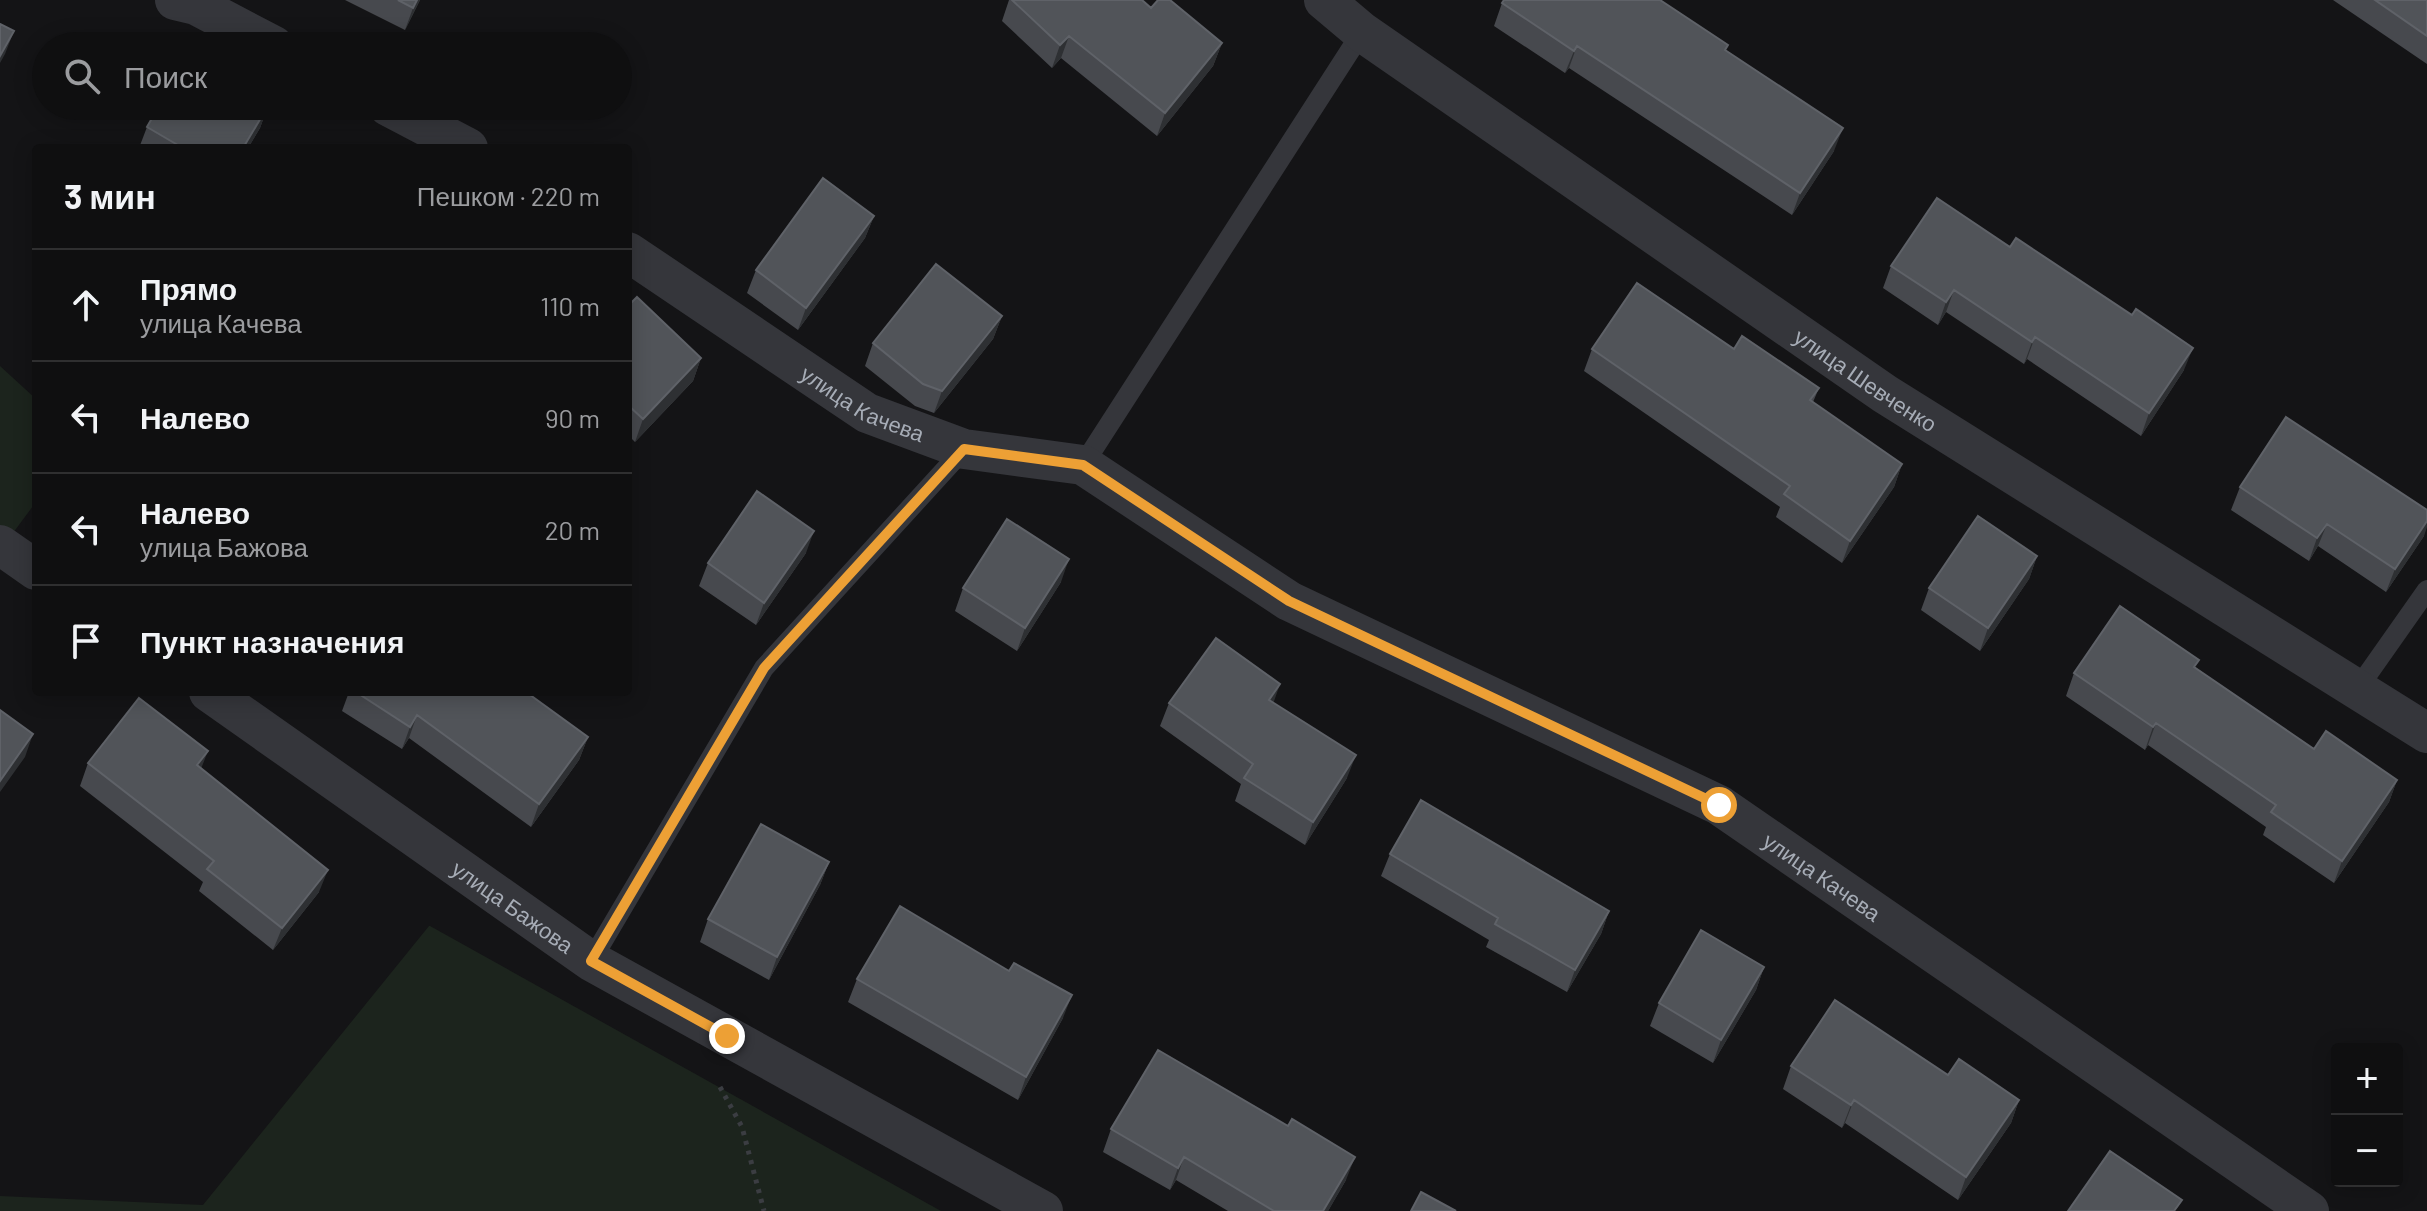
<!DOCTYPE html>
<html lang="ru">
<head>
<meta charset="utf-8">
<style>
	:root { --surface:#0f0f10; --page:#1d1d1e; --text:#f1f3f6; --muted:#9b9c9f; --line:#2f2f30 }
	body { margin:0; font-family:Barlow,sans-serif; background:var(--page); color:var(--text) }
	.controls { position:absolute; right:24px; bottom:24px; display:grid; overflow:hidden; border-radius:8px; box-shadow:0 4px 20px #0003 }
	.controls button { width:72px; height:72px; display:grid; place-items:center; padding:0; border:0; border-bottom:2px solid var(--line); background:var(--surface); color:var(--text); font:40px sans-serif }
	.stop { position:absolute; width:24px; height:24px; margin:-18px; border:6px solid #eda035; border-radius:50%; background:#fff }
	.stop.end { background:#eda035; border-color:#fff; box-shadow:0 2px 8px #0008 }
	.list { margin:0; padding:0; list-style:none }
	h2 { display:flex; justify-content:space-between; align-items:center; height:104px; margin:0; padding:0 32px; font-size:34px }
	h2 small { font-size:26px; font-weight:400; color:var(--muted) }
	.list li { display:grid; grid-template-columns:52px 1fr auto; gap:24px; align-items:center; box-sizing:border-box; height:112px; padding:0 32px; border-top:2px solid var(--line) }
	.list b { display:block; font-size:30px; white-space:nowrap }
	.list p { margin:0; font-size:26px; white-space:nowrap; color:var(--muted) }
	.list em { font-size:26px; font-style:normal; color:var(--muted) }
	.icon { flex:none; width:44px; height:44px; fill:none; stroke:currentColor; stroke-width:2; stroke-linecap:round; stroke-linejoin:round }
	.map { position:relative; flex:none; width:2427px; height:1211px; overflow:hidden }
	.search { position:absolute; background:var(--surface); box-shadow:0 4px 20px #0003; left:32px; top:32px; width:600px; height:88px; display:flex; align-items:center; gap:20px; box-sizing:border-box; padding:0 28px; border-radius:44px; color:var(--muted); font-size:30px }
	.panel { position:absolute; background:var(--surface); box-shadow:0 4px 20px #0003; left:32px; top:144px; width:600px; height:552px; border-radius:8px }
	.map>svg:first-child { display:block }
</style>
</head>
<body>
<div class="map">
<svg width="2427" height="1211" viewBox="0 0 2427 1211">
	<rect width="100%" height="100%" fill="#141416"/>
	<path fill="#1c241d" d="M 0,366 L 36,399 L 36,502 L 10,537 L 0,543 Z
		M 429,926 L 430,926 L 941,1211 L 0,1211 L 0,1196 L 203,1205 Z"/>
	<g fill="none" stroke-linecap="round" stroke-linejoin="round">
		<path stroke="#3b3d42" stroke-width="5" stroke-dasharray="4 6" stroke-linecap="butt" d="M 720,1087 L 742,1127 L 764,1211"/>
		<path stroke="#35363b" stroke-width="20" d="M 1083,465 L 1362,32
			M 2358,688 L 2427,590
			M 591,961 L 764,668 L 964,449"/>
		<g stroke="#35363b" stroke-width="40">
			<path d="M 175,0 L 196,5 L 274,46"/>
			<path id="s1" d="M 1324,0 L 1362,32 L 1885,394 L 2427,733"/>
			<path d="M 388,106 L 468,148"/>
			<path id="s2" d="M 628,252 L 867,413 L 964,449 L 1083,465 L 1289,601 L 1719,805 L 2309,1211"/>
			<path d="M 0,545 L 36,570"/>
			<path id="s3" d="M 209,692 L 591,961 L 1043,1211"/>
		</g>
	</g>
	<path fill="#47494e" d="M 345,0 L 420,0 L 405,30 Z
		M 1009,0 L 1142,0 L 1151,8 L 1222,43 L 1213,66 L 1157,136 L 1061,58 L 1052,68 L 1002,21 Z
		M 2333,0 L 2427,0 L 2427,64 Z
		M 1502,3 L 1726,50 L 1834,151 L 1792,215 L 1569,68 L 1565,73 L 1494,26 Z
		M 268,106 L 260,128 L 248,148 L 139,148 L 147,127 Z
		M 874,216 L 865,238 L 798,330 L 747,293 L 756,270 Z
		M 1891,266 L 2184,370 L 2141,436 L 2027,359 L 2024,364 L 1946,312 L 1938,325 L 1883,288 Z
		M 628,306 L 701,358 L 693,381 L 635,442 L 628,435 Z
		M 1002,316 L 993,339 L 934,413 L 915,406 L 865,366 L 873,343 Z
		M 1592,349 L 1734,349 L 1819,388 L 1813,402 L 1902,464 L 1894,487 L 1842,563 L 1776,517 L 1780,507 L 1584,371 Z
		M 2240,487 L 2424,536 L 2386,592 L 2318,546 L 2309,561 L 2231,510 Z
		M 806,553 L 756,625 L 699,586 L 708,563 Z
		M 2037,556 L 2029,579 L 1980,651 L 1921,610 L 1929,588 Z
		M 1061,582 L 1017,651 L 955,611 L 963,588 Z
		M 2196,668 L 2314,749 L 2397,780 L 2389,802 L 2334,883 L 2263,835 L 2266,827 L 2148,745 L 2145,750 L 2066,696 L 2074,673 Z
		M 349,692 L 526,692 L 588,737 L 579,760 L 531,827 L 409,738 L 402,749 L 342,711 Z
		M 1169,703 L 1273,703 L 1347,778 L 1305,845 L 1235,801 L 1241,784 L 1160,726 Z
		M 88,763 L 201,769 L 319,892 L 273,950 L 199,891 L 203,882 L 80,786 Z
		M 1390,854 L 1609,911 L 1601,934 L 1567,992 L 1486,947 L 1489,940 L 1381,876 Z
		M 829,862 L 820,885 L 769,980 L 700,942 L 708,919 Z
		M 1764,967 L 1756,990 L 1713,1063 L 1650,1026 L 1659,1003 Z
		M 857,979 L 1063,1018 L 1018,1100 L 848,1002 Z
		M 1791,1066 L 1948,1075 L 2019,1100 L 2011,1123 L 1958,1200 L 1845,1123 L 1842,1128 L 1783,1089 Z
		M 1111,1129 L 1346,1180 L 1328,1211 L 1228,1211 L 1176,1180 L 1170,1190 L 1103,1152 Z"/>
	<path fill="#2e3033" d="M 417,0 L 420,0 L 405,30 L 413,8 Z
		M 14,31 L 5,54 L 0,63 L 0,56 Z
		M 1069,36 L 1061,58 L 1052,68 L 1060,45 Z
		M 1222,43 L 1213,66 L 1157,136 L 1165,113 Z
		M 1577,46 L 1569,68 L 1565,73 L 1574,51 Z
		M 268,106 L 260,128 L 248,148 L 243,148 Z
		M 1843,128 L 1834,151 L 1792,215 L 1800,193 Z
		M 874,216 L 865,238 L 798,330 L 806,308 Z
		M 1954,290 L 1946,312 L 1938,325 L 1946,302 Z
		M 1002,316 L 993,339 L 934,413 L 942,391 Z
		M 2035,337 L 2027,359 L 2024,364 L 2032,342 Z
		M 2193,348 L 2184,370 L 2141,436 L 2149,413 Z
		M 701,358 L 693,381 L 635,442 L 643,419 Z
		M 1902,464 L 1894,487 L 1842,563 L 1850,541 Z
		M 2427,521 L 2427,527 L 2424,536 L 2386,592 L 2395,569 Z
		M 2327,524 L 2318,546 L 2309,561 L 2317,538 Z
		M 814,531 L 806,553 L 756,625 L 764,603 Z
		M 2037,556 L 2029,579 L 1980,651 L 1988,628 Z
		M 1069,559 L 1061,582 L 1017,651 L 1025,628 Z
		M 1280,684 L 1272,707 L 1269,700 Z
		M 417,715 L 409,738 L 402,749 L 410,727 Z
		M 2156,723 L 2148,745 L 2145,750 L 2153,727 Z
		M 33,734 L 25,757 L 0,792 L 0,781 Z
		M 588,737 L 579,760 L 531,827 L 539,804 Z
		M 208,751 L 199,774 L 197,765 Z
		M 1356,755 L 1347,778 L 1305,845 L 1313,822 Z
		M 2397,780 L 2389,802 L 2334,883 L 2342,861 Z
		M 829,862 L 820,885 L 769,980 L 777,957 Z
		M 328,870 L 319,892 L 273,950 L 282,928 Z
		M 1609,911 L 1601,934 L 1567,992 L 1575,970 Z
		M 1764,967 L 1756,990 L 1713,1063 L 1721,1040 Z
		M 1072,995 L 1063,1018 L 1018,1100 L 1026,1077 Z
		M 1854,1100 L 1845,1123 L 1842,1128 L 1851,1105 Z
		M 2019,1100 L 2011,1123 L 1958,1200 L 1966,1177 Z
		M 1184,1157 L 1176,1180 L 1170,1190 L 1178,1168 Z
		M 1355,1157 L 1346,1180 L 1328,1211 L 1323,1211 Z"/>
	<path fill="#515459" stroke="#5f6268" stroke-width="2" d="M 398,0 L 417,0 L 413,8 Z
		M 1012,0 L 1142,0 L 1151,8 L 1158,0 L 1170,0 L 1222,43 L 1165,113 L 1069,36 L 1060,45 Z
		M 1504,0 L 1660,0 L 1728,45 L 1725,50 L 1843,128 L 1800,193 L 1577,46 L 1574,51 L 1502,3 Z
		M 2375,0 L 2427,0 L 2427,36 Z
		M 0,24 L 14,31 L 0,56 Z
		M 159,106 L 268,106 L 243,148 L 183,148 L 147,127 Z
		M 823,178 L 874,216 L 806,308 L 756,270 Z
		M 1937,198 L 2010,247 L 2016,238 L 2132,315 L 2136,309 L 2193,348 L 2149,413 L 2035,337 L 2032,342 L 1954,290 L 1946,302 L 1891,266 Z
		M 936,264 L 1002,316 L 942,391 L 923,384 L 873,343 Z
		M 1637,283 L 1734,349 L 1742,336 L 1819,388 L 1810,400 L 1902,464 L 1850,541 L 1784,494 L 1790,486 L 1592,349 Z
		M 637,297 L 701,358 L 643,419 L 628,405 L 628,306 Z
		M 2286,417 L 2427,510 L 2427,521 L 2395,569 L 2327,524 L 2317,538 L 2240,487 Z
		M 757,491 L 814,531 L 764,603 L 708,563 Z
		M 1978,516 L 2037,556 L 1988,628 L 1929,588 Z
		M 1007,519 L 1069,559 L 1025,628 L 963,588 Z
		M 2120,606 L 2199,660 L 2194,667 L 2314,749 L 2326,731 L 2397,780 L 2342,861 L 2271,812 L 2276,805 L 2156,723 L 2153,727 L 2074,673 Z
		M 1216,638 L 1280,684 L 1269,700 L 1356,755 L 1313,822 L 1244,778 L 1253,764 L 1169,703 Z
		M 356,692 L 526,692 L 588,737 L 539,804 L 417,715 L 410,727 Z
		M 139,698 L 208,751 L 197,765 L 328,870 L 282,928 L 207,869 L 214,861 L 88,763 Z
		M 0,710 L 33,734 L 0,781 Z
		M 1421,800 L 1609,911 L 1575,970 L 1495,924 L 1498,918 L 1390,854 Z
		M 761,824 L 829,862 L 777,957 L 708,919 Z
		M 900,906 L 1009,971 L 1014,963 L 1072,995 L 1026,1077 L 857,979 Z
		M 1701,930 L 1764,967 L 1721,1040 L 1659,1003 Z
		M 1835,1000 L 1948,1075 L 1959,1059 L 2019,1100 L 1966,1177 L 1854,1100 L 1851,1105 L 1791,1066 Z
		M 1158,1050 L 1288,1126 L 1292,1119 L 1355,1157 L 1323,1211 L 1274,1211 L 1184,1157 L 1178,1168 L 1111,1129 Z
		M 2110,1151 L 2182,1200 L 2174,1211 L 2068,1211 Z
		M 1421,1192 L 1456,1211 L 1411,1211 Z"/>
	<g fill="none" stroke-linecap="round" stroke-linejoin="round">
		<path stroke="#eda035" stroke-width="10" d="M 727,1036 L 591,961 L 764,668 L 964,449 L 1083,465 L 1289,601 L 1719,805"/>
	</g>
	<g text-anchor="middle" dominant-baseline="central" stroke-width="6" stroke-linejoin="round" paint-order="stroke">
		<g font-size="22" fill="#a6acb6" stroke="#0f0f11">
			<text stroke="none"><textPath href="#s1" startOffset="662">улица Шевченко</textPath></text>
			<text stroke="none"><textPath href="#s2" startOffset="280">улица Качева</textPath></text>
			<text stroke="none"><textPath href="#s2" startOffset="1360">улица Качева</textPath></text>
			<text stroke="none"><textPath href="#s3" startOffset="372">улица Бажова</textPath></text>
		</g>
	</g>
</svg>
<div class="controls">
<button>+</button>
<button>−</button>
</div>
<div class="stop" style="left:1719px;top:805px"></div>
<div class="stop end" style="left:727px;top:1036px"></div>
<div class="search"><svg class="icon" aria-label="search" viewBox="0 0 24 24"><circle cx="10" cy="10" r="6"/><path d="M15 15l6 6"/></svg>Поиск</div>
<section class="panel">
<h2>3 мин<small>Пешком · 220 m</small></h2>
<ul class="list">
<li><svg class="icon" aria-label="ahead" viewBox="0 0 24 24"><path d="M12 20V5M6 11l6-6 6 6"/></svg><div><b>Прямо</b><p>улица Качева</p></div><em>110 m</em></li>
<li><svg class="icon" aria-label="left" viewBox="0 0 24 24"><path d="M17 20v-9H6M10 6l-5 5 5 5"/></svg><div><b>Налево</b></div><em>90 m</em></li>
<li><svg class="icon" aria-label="left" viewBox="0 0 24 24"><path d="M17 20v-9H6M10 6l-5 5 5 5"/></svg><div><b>Налево</b><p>улица Бажова</p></div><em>20 m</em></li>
<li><svg class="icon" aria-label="arrive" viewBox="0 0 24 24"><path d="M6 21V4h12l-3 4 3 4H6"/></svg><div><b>Пункт назначения</b></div></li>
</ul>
</section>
</div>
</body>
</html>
